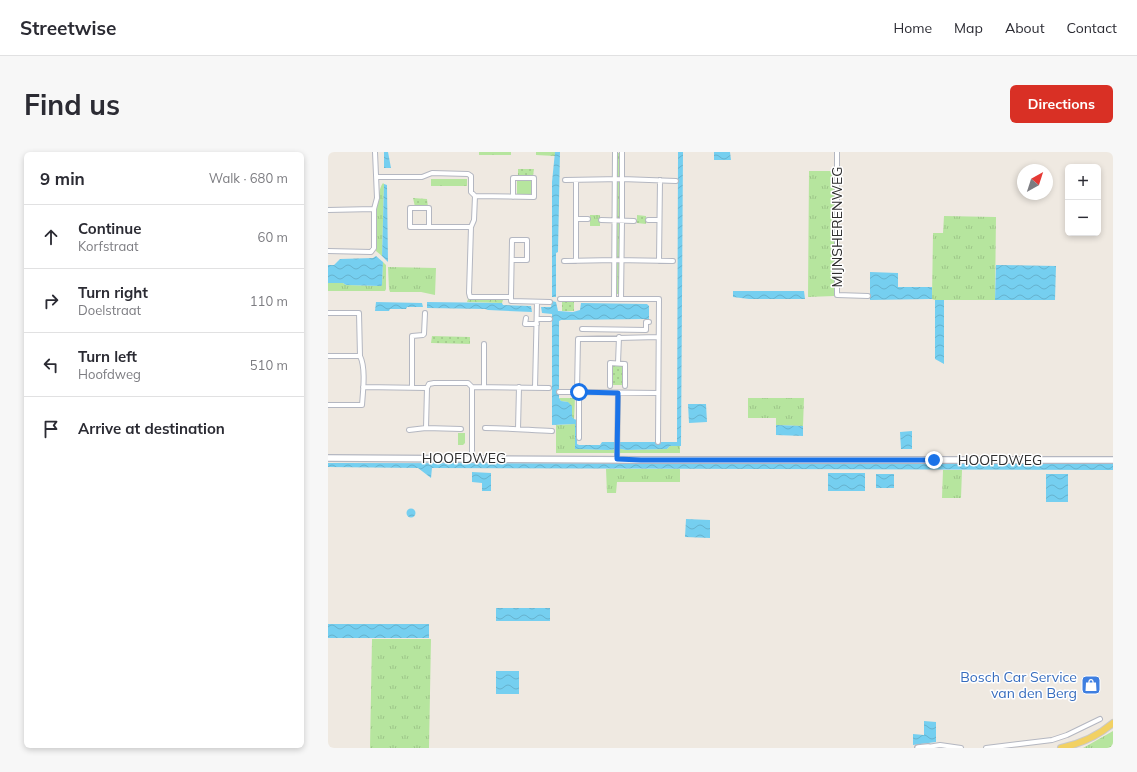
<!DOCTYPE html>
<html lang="en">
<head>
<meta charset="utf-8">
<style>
	:root { --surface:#fff; --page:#f7f7f7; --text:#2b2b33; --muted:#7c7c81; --line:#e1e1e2; --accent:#d93025 }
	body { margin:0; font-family:Mulish,sans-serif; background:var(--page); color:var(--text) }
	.controls { position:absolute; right:12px; top:12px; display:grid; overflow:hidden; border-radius:6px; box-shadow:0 2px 6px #0003 }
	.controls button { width:36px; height:36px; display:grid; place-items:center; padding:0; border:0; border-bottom:1px solid var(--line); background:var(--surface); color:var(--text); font:20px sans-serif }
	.compass { position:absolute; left:689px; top:12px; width:36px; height:36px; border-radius:50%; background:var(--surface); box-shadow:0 2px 6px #0003; rotate:39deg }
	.stop { position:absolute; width:12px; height:12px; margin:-9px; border:3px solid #1a73e8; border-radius:50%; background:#fff }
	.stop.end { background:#1a73e8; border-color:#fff; box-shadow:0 1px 4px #0008 }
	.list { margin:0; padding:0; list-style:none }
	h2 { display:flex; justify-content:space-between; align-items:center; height:52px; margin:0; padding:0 16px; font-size:17px }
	h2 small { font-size:13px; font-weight:400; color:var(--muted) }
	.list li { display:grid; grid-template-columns:26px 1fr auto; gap:12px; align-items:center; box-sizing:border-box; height:64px; padding:0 16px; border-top:1px solid var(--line) }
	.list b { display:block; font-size:15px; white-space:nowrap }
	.list p { margin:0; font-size:13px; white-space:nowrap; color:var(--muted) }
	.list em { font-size:13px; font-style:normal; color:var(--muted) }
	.icon { flex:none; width:22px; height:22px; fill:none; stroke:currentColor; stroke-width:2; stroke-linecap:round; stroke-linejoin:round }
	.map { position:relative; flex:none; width:785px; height:596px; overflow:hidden; border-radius:6px }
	header { display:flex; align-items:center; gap:24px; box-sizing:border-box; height:56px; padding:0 20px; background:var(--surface); border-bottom:1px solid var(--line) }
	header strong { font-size:19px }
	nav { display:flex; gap:22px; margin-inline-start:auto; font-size:14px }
	.intro { display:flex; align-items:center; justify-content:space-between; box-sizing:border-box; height:96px; padding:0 24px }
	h1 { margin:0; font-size:28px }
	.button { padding:10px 18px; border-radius:6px; background:var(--accent); color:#fff; font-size:14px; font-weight:700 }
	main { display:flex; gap:24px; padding:0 24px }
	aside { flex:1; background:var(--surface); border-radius:6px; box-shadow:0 2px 6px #0003 }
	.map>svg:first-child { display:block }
</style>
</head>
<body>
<header>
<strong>Streetwise</strong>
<nav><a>Home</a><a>Map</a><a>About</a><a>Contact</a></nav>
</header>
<div class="intro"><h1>Find us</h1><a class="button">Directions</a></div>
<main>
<aside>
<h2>9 min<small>Walk · 680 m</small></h2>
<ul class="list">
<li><svg class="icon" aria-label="ahead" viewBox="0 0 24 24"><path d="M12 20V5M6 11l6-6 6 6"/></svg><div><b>Continue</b><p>Korfstraat</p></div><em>60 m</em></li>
<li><svg class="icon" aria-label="right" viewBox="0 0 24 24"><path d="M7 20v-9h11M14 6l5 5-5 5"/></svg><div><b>Turn right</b><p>Doelstraat</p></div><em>110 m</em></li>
<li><svg class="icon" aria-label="left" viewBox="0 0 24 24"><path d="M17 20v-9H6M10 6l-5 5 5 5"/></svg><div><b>Turn left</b><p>Hoofdweg</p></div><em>510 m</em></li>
<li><svg class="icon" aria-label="arrive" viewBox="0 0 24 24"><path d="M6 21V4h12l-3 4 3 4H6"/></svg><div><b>Arrive at destination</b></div></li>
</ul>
</aside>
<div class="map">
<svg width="785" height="596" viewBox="0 0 785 596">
	<defs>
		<pattern id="grass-tufts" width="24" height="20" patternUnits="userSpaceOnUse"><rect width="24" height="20" fill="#b6e59e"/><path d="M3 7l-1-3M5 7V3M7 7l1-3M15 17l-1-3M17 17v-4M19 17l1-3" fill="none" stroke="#9dc588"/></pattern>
		<pattern id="forest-crowns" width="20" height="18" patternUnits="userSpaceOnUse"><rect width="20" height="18" fill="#b6e59e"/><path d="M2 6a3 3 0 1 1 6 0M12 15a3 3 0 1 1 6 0" fill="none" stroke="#9dc588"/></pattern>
		<pattern id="park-dots" width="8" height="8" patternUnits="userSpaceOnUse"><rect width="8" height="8" fill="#b6e59e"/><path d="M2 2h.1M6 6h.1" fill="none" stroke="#9dc588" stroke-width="1.8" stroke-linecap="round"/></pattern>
		<pattern id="water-waves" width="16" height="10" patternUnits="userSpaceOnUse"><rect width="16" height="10" fill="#75cff0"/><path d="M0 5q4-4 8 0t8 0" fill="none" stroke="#66b2ce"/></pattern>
	</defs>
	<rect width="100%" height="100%" fill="#efe9e1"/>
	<path fill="url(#grass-tufts)" d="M 289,1 L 292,1 L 291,142 L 288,142 Z
		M 481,19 L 507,19 L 506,144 L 480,145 Z
		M 103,27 L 139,27 L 139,34 L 103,34 Z
		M 189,28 L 204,29 L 204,44 L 189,43 Z
		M 55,31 L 56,32 L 54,104 L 48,99 L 48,55 C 52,47 50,37 55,31 Z
		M 262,63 L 272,63 L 272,74 L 262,74 Z
		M 616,64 L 668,65 L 667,148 L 607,148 L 604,147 L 605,81 L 615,81 Z
		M 55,110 L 58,113 L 58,137 L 57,139 L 0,139 L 0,131 L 15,131 L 18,133 L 53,134 L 54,132 Z
		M 60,115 L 108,116 L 107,143 L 93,140 L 62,140 L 61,137 Z
		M 231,246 L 247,246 L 246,268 L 244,265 L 240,250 L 233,249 Z
		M 420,246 L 476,246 L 475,274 L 448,273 L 448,266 L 420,266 Z
		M 247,272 L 248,297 L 280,298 L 293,297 L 298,298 L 339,297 L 342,294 L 352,294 L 352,301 L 228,301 L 228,273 Z
		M 130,281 L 137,281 L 137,291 L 135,293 L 130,293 Z
		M 278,317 L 352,317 L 352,330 L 289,330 L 288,341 L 279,341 Z
		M 615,318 L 634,318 L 633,346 L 614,346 Z
		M 44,487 L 103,487 L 101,596 L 42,596 Z
		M 785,579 L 785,596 L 755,596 Z"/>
	<path fill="url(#forest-crowns)" d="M 151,0 L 183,0 L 183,3 L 151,3 Z
		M 208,0 L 227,0 L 227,4 L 208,3 Z
		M 140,147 L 175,148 L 174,151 L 139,150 Z"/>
	<path fill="url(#park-dots)" d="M 190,17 L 206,17 L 205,24 L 190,24 Z
		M 85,46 L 99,47 L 100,55 L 87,55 Z
		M 309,63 L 318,64 L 318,72 L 309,71 Z
		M 234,148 L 246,149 L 246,159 L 234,159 Z
		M 104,184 L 142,185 L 142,192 L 103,191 Z
		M 284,213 L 295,213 L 295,233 L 284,233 Z"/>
	<path fill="url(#water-waves)" d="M 56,0 L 60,0 L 63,16 L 56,16 Z
		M 227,0 L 232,0 L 230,100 L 228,101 L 228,145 L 224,145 L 224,30 Z
		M 350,0 L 355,0 L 353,294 L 342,294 L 339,297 L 298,298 L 293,297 L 280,298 L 247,297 L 247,272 L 224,273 L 224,162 L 214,161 L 213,155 L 223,155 L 224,149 L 228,150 L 230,159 L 245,160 L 252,158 L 253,151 L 319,152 L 321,154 L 321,167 L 233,168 L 231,169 L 231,246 L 233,249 L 240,250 L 244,254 L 244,265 L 246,267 L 249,268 L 249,292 L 251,293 L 272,293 L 274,290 L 349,290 Z
		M 386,0 L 402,0 L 403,8 L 386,8 Z
		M 56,32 L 59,33 L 60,110 L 54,104 Z
		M 48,104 L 55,110 L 54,133 L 53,134 L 18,133 L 15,131 L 0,131 L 0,113 L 6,113 L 12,107 L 45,106 Z
		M 668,113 L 728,114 L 727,148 L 667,148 Z
		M 542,120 L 570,121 L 570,135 L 604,135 L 604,147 L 542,148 Z
		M 405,139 L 476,139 L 477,147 L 421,147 L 405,145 Z
		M 607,148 L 616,148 L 616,212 L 607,207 Z
		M 48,150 L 94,151 L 95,155 L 79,155 L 78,157 L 62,157 L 61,159 L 47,159 Z
		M 99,150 L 174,151 L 175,153 L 203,154 L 204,160 L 160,158 L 157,157 L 99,156 Z
		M 360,252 L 378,252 L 379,270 L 361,271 Z
		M 448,273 L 475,274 L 475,284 L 448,283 Z
		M 584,279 L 584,297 L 573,297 L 572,280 Z
		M 0,311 L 785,312 L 785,318 L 104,316 L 103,326 L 90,316 L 0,315 Z
		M 144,320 L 163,321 L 163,339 L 154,339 L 154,331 L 144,330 Z
		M 500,321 L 537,321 L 537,339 L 500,339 Z
		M 548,322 L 566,322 L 566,336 L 548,336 Z
		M 718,322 L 740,322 L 740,350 L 718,350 Z
		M78.5 361a4.5 4.5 0 1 1 9 0a4.5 4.5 0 1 1-9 0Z
		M 358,367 L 382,368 L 382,386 L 357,385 Z
		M 168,456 L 222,456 L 222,469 L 168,469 Z
		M 0,472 L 101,472 L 101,486 L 0,486 Z
		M 168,519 L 191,519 L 191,542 L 168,542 Z
		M 596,569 L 608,570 L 608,590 L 585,593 L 585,582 L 596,583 Z"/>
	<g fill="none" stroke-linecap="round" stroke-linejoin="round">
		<g stroke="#b4b7c1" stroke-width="6">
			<path id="street" d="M 509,0 L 509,143 L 540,144
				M 49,25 L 94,25 L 104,21 L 140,22 L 143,24 L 143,40 L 147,44 L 146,68 L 143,75 L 141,141 L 142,145 L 183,145 L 183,149 L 222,150
				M 237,28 L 294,27 L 348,29
				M 147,44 L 206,45 L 206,26 L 185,26 L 185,45
				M 0,58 L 46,57
				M 248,67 L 260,67
				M 273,68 L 306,69
				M 320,68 L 331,68
				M 101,75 L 101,56 L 82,56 L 82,75 L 143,75
				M 0,99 L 43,100 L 46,96 L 46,57 L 49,46 L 47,0
				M 236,109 L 287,108 L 345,109
				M 248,109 L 248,28
				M 331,109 L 332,28
				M 183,145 L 184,88 L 199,88 L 199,108 L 184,108
				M 232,147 L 331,147 L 330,290
				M 286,147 L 287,0
				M 293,147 L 294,69 L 294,0
				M 0,161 L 31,161 L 32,204 C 38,216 35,239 34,253 L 0,253
				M 198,166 L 197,172 L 209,172
				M 209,167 L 222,167
				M 254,177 L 318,178 L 318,170 L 321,170
				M 0,204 L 32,204
				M 290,211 L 291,185
				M 282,234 L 282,211 L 297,212 L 297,234
				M 35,235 L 99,236 L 101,232 L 106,231 L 140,231 L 144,235 L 221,236
				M 84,235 L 84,184 L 95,183 L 96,182 L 97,161
				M 156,235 L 156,192
				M 207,236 L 209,150
				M 231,240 L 249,240 L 250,187 L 330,185
				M 249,240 L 330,241
				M 98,276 L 99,236
				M 157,276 C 179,276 201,278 224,279
				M 190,277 L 191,235
				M 81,278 L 98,276 L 133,277
				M 251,286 L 251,240
				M 289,307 L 290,241
				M 144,308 L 144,235
				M 600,595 L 612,593 L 633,596
				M 658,596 L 724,588 L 739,583 L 772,567"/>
		</g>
		<g stroke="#b4b7c1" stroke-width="8">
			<path id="secondary" d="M 0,306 L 313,308 L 785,308
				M 590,596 L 600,595 L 600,596"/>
		</g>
		<g stroke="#c9c9c9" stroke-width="8">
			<path id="primary" d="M 733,596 C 751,592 771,583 785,571"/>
		</g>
		<use href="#street" stroke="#fff" stroke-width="4"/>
		<use href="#secondary" stroke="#fff" stroke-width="5.5"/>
		<use href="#primary" stroke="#f2d163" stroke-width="6"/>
	</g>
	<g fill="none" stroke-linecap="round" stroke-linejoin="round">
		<path stroke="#1a73e8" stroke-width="5" d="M 251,240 L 290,241 L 289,307 L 313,308 L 606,308"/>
	</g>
	<defs>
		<g id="shop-square" transform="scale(1)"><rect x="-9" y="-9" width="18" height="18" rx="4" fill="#3f7fe0" stroke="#fff"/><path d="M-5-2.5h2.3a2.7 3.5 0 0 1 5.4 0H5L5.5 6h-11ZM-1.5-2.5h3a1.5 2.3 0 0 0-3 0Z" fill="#fff"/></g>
	</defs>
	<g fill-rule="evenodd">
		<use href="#shop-square" x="763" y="533"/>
	</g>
	<g text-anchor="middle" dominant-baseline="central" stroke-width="3" stroke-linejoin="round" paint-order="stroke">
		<g font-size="14" fill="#2e2e2e" stroke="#fff">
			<text transform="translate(509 75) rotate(-90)">MIJNSHERENWEG</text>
			<text x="136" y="306">HOOFDWEG</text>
			<text x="672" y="308">HOOFDWEG</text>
		</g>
		<g font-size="14" fill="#366cbe" stroke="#fff" text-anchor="end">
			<text x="749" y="525">Bosch Car Service<tspan x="749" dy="16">van den Berg</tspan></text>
		</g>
	</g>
</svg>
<div class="controls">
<button>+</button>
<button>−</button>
</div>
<svg class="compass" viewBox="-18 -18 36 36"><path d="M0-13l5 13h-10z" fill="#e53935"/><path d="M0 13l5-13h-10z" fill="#7c7c81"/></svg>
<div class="stop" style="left:251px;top:240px"></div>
<div class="stop end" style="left:606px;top:308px"></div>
</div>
</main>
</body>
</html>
